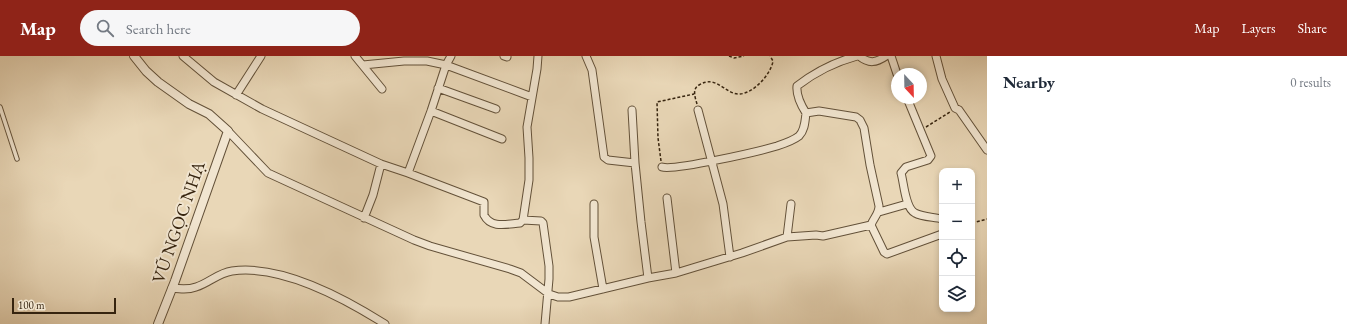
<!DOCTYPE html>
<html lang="en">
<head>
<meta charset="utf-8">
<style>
	:root { --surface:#fff; --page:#f6f6f7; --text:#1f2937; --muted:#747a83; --line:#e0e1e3; --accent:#8f2418 }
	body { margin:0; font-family:"EB Garamond",serif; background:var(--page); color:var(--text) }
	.controls { position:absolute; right:12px; bottom:12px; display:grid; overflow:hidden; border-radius:8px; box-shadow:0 2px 6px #0003 }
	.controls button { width:36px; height:36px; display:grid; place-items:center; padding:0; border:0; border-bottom:1px solid var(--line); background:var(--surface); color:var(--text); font:20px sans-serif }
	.compass { position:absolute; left:891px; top:12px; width:36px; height:36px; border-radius:50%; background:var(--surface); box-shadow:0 2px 6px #0003; rotate:158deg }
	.scale { position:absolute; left:12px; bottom:10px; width:104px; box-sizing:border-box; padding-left:4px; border:2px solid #36240f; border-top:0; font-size:11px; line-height:14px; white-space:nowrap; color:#36240f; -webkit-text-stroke:3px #f1e5d0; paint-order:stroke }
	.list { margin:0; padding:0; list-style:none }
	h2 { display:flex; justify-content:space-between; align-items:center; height:52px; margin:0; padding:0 16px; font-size:17px }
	h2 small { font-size:13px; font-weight:400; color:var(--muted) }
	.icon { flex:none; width:22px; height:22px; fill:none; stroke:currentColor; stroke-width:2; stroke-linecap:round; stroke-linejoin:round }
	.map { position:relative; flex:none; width:987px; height:268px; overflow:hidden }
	header { display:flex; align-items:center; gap:24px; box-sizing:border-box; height:56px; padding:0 20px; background:var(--accent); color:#fff }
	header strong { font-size:19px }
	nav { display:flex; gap:22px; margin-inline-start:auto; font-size:14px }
	.search { width:280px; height:36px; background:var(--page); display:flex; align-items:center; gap:10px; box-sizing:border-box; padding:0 14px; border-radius:22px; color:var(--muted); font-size:15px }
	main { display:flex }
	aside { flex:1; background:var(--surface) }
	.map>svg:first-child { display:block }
</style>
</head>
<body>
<header>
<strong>Map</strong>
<div class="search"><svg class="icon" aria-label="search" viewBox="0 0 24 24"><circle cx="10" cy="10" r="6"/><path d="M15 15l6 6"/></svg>Search here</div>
<nav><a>Map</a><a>Layers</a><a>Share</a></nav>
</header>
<main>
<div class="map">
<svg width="987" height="268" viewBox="0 0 987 268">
	<rect width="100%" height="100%" fill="#e9d7b7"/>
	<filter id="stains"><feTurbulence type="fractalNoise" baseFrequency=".005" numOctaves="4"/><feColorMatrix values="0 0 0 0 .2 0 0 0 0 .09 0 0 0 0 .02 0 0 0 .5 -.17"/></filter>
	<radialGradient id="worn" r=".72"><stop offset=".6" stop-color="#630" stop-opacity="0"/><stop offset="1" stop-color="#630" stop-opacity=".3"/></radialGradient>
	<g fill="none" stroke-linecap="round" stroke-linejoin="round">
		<g stroke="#635139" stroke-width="5.5">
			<path id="service" d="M 0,51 L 17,103"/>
		</g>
		<g stroke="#635139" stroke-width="9">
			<path id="minor" d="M 183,0 L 214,26 L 262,53 L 381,108 L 408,117 L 484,146 L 484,159 C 491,173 507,168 520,167 L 523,164
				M 355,0 L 382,33
				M 504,0 L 507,1
				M 538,0 L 537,13 L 527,71 L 529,102 L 529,124 L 523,164 L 541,165 L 543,167 L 549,210 L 549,223 L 545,268
				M 586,0 L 592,14 L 604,101 L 608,104 L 635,107 L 641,166 L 648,222
				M 859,0 C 869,8 876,7 886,0
				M 891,0 L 897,18
				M 936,0 L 942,23 L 955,52 L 959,54 L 987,94
				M 363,9 L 404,5 L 427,5 L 446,9 L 532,41
				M 438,32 L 496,53
				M 236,39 L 261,0
				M 907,42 L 931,100 L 928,104 L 906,111 L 901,117 C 904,127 905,152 915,157 C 922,161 934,161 942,163
				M 632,54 L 635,107
				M 698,54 L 723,148 L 730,201
				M 431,55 L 502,83
				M 228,75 L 268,117 L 414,184 L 430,190 L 510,213 L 521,217 L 549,238 L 558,241 L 569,241 L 648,222 L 676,217 L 742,197 L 787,181 L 816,179 L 823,180 L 871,169 C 874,161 879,158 879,150 L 870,109 L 864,72 L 860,64 L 856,61 L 819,55 L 806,57 C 801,49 796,40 797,30 C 815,16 835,6 857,0
				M 662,111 C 674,115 760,95 777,90 C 783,88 794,84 799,80 C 805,74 805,65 806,57
				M 408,117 L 431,55 L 446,9 L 451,0
				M 667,142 L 676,217
				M 594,148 L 594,181 L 603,233
				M 879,156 L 907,148
				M 364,162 L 373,139 L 381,108
				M 871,169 L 884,196 L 887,198 L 942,178
				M 787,181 L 791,148
				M 172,232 C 180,233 188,234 196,231 C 209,227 218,217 232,215 C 282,208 344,242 385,268"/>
		</g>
		<g stroke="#635139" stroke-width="10">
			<path id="tertiary" d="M 134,0 L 146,15 L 158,26 L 189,48 L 209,58 L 228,75 L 175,225 L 158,268"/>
		</g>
		<path stroke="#36240f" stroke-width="1.5" stroke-dasharray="3 2" stroke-linecap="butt" d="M 729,0 L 734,2 L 744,0
			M 697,48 C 695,41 692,33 699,29 C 717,18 725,39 740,38 C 754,37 771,18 773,5 L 770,0
			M 926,71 L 950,56
			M 661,105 L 658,82 L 657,46 L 694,38
			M 972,167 L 987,163"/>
		<use href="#service" stroke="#f1e5d0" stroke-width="3.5"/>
		<use href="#minor" stroke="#f1e5d0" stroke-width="7"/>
		<use href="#tertiary" stroke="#f1e5d0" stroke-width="8"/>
	</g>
	<g text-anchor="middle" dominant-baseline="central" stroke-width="4" stroke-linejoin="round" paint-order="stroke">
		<g font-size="18" fill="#36240f" stroke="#f1e5d0">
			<text transform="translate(178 166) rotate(-71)">VŨ NGỌC NHẠ</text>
		</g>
	</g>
	<rect width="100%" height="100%" filter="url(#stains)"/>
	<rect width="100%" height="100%" fill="url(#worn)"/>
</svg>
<div class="controls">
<button>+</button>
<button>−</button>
<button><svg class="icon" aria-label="locate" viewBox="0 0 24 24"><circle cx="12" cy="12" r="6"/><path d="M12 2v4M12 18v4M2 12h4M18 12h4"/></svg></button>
<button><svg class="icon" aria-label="layers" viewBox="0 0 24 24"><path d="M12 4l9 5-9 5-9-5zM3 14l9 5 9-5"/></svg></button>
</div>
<svg class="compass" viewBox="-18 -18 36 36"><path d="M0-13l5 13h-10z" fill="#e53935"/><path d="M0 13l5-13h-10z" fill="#747a83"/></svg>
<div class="scale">100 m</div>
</div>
<aside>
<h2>Nearby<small>0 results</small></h2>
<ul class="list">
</ul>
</aside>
</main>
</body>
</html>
